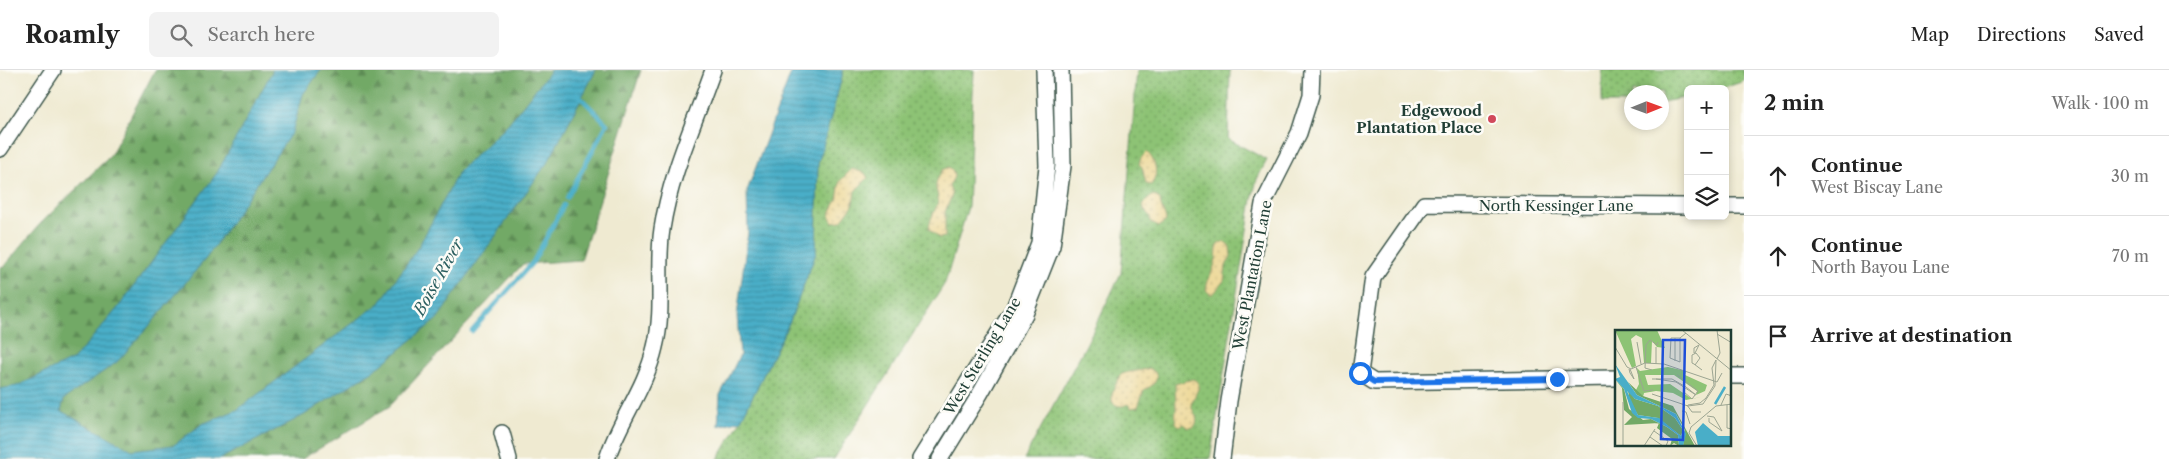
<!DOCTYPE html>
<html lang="en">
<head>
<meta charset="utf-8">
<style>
	:root { --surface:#fff; --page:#f2f2f2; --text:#222; --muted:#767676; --line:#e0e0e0 }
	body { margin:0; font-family:"Libre Caslon Text",serif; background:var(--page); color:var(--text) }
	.controls { position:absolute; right:15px; top:15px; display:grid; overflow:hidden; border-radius:8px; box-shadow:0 2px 8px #0003 }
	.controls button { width:45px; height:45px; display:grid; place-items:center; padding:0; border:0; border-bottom:1px solid var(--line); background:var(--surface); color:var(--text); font:25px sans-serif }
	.compass { position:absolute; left:1624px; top:15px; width:45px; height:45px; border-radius:50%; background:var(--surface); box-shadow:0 2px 8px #0003; rotate:89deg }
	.stop { position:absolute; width:15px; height:15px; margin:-11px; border:4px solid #1a73e8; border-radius:50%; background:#fff }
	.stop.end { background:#1a73e8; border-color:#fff; box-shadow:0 1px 5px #0008 }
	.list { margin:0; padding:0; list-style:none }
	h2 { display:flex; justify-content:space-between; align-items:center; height:65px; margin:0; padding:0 20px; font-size:21px }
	h2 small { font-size:16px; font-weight:400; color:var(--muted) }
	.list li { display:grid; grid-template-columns:32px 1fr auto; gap:15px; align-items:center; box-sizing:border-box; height:80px; padding:0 20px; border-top:1px solid var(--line) }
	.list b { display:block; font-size:19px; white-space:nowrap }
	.list p { margin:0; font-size:16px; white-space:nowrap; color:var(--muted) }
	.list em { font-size:16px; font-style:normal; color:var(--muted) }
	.icon { flex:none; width:28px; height:28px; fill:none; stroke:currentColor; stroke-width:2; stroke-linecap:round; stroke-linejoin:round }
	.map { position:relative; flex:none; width:1744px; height:389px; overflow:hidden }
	header { display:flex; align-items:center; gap:30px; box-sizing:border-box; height:70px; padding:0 25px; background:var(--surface); border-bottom:1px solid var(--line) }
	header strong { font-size:24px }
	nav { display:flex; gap:28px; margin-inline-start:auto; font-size:18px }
	.search { width:350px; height:45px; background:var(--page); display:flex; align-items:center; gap:12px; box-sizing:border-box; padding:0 18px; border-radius:8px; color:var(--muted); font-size:19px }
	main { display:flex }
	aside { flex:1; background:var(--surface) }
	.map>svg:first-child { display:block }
</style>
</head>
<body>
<header>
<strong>Roamly</strong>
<div class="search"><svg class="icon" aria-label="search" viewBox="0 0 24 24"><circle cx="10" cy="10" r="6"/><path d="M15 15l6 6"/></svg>Search here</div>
<nav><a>Map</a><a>Directions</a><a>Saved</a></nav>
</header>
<main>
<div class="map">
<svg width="1744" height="389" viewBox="0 0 1744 389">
	<defs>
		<pattern id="grass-dots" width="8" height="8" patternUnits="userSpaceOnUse" patternTransform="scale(1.25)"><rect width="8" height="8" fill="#8dc375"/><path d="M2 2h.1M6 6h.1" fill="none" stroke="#73a061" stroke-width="1.8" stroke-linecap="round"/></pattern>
		<pattern id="forest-firs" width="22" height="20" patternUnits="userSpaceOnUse" patternTransform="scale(1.25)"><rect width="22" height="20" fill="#72a966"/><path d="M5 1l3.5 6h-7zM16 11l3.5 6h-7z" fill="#5d8b55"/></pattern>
		<pattern id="sand-dots" width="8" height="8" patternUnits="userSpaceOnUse" patternTransform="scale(1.25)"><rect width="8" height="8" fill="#eeda9e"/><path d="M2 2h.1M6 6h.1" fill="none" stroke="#ccbc89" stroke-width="1.8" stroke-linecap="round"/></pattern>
		<pattern id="water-rules" width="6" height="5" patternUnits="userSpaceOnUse" patternTransform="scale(1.25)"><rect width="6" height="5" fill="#49aec8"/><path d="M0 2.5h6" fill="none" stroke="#3c8fa3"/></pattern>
	</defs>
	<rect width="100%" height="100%" fill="#fdfcf7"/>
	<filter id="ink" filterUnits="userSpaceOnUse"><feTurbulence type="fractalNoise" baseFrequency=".02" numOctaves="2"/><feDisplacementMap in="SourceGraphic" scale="10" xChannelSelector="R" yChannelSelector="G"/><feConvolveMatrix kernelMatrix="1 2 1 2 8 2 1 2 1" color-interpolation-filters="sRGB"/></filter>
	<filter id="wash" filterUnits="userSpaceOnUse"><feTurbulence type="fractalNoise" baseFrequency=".0096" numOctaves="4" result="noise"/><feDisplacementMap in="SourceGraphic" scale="20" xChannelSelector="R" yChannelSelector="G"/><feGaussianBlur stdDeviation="1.12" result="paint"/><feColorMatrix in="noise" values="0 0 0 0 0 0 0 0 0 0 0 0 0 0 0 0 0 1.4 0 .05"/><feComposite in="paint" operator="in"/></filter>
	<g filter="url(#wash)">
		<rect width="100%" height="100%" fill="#efead1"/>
		<path fill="url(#grass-dots)" stroke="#568054" d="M 842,0 L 974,0 L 968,137 L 945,213 L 834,389 L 718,389 L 741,350 L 790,251 L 816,183 L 818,94 L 842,7 Z
			M 1137,0 L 1230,0 L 1228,69 L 1267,90 L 1257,109 L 1252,129 L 1210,389 L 1024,389 L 1087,273 L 1121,203 Z
			M 1602,0 L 1744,0 L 1744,11 L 1721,19 L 1688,19 L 1688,27 L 1662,32 L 1662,22 L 1632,22 L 1631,33 L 1602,33 Z"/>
		<path fill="url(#forest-firs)" stroke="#48734d" d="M 155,0 L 273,0 L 217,103 L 117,239 L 74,289 L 17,316 L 0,319 L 0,197 L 4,196 L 40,154 L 110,86 Z
			M 321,0 L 551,0 L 508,54 L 459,101 L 419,176 L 380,233 L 237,340 L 202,354 L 174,375 L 132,380 L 61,341 L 64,329 L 117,292 L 150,255 L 207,187 L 292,62 L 303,24 Z
			M 596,0 L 641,0 L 581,190 L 523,194 L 390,336 L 302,389 L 220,389 L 304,345 L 380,296 L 437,249 L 549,90 Z"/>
		<path fill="url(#sand-dots)" stroke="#868c69" d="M 1147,82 C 1156,91 1159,105 1151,115 L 1146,114 L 1142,97 L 1139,94 L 1141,88 Z
			M 949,97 L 953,101 L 954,107 L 949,116 L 952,125 L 945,142 L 945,167 L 939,168 L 929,159 C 929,149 936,141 938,131 C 939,125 935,121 936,115 C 936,110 940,105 942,100 Z
			M 852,99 L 865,103 L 868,108 L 855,121 L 853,135 L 841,151 L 833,152 L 830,147 L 831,141 L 837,130 L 840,111 Z
			M 1153,125 L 1160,129 C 1160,138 1165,143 1166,151 L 1159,157 L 1150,152 L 1150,146 L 1144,140 L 1143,134 Z
			M 1224,172 L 1230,177 L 1231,186 L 1226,196 L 1224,211 C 1219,215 1218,220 1213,224 L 1210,224 L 1206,220 C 1207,209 1214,200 1216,189 C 1217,183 1216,178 1219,173 Z
			M 1149,298 L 1155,302 C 1160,311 1151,317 1144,320 L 1138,337 L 1131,338 L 1128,334 C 1121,337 1118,337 1112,332 L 1112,323 L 1120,305 C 1130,300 1140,302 1149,298 Z
			M 1193,309 L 1198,312 L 1199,317 L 1191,334 C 1192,342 1201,348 1194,357 L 1189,358 L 1184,354 L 1180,356 L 1175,353 L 1176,339 L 1175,314 Z"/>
		<path fill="url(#water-rules)" stroke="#34767e" d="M 273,0 L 321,0 L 303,24 L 292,62 L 207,187 L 150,255 L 117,292 L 64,329 L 61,341 L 132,380 L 174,375 L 202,354 L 237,340 L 380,233 L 419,176 L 459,101 L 508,54 L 551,0 L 596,0 L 549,90 L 437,249 L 380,296 L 304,345 L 220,389 L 0,389 L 0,319 L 17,316 L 74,289 L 117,239 L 217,103 Z
			M 792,0 L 842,0 L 842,7 L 818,94 L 816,183 L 790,251 L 741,350 L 718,356 L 720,325 L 740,285 L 737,246 L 748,162 L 747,121 Z"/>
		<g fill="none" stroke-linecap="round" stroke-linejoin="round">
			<path stroke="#49aec8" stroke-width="4.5" d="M 567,128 L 607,54 L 577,24
				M 472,261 L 533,192 L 564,135"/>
		</g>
	</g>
	<g filter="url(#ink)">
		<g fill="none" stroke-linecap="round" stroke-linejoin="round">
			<g stroke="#3e574c" stroke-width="18">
				<path id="minor" d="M 0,79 L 53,0
					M 1725,136 L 1744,136
					M 1730,306 L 1744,306
					M 1616,308 L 1374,312 L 1360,303 L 1373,207 L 1424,134 L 1688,136
					M 502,363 L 509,389
					M 607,389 C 619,350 645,320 655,277 C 665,238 656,198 662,159 C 670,105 695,52 713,0
					M 920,389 L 1014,238 L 1039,173 L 1047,96 L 1044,0
					M 940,389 L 980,324 L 1025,244 L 1052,176 L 1063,96 L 1061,0
					M 1222,389 L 1229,331 L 1263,134 L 1299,63 L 1311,25 L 1312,0"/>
			</g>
			<use href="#minor" stroke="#fff" stroke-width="15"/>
		</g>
	</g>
	<g fill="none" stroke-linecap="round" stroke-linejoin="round" filter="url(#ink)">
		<path stroke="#1a73e8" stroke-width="6" d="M 1360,303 L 1374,312 L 1557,309"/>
	</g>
	<circle fill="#d1495b" stroke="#fdfcf7" stroke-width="2" cx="1492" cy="49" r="5"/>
	<g text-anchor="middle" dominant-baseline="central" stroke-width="5" stroke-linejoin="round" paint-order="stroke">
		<g font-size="15" font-weight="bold" fill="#1f3d34" stroke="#fdfcf7" text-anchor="end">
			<text x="1482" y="40">Edgewood<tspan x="1482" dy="17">Plantation Place</tspan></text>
		</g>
		<g font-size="15" fill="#1f3d34" stroke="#fdfcf7">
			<text x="1556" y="135">North Kessinger Lane</text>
			<text transform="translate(1252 205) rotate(-79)">West Plantation Lane</text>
			<text transform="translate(982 286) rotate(-59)">West Sterling Lane</text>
		</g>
		<g font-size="16" font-style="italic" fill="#2c5f60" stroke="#fdfcf7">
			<text transform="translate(438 207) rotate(-61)">Boise River</text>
		</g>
	</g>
	<g transform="translate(1615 260)">
		<rect width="116" height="116" fill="#efead1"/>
		<path d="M 0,0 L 42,0 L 50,18 L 42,17 L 37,11 L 36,33 L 29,33 L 27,8 L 21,5 L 16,9 L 21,36 L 17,38 ZM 53,37 L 71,41 L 70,45 L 92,55 L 90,61 L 81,65 L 82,61 L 59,45 L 30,45 L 33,55 L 55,54 L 77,69 L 86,67 L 71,70 L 58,63 L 41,61 L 29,63 L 28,67 L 20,62 L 24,54 L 22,38 L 25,41 Z" fill="#8dc375"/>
		<path d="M 0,49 L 9,59 L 14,79 L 28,90 L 36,89 L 52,97 L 63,105 L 64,116 L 59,113 L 55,116 L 57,109 L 42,98 L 44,93 L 9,95 L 17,87 L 9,80 L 7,58 ZM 13,52 L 28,66 L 58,76 L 80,116 L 68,116 L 70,100 L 61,84 L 22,65 ZM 13,60 L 20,69 L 43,76 L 60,88 L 68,100 L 66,106 L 43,88 L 23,85 L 15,73 Z" fill="#72a966"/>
		<path d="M 0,34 L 22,65 L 61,84 L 71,104 L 68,116 L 64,116 L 63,105 L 52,97 L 36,89 L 23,88 L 17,83 L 9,59 L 0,49 L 5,47 ZM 12,61 L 20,69 L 43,76 L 60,88 L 68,100 L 66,106 L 44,88 L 23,85 ZM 88,93 L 103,106 L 116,106 L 116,116 L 83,116 L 80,102 Z" fill="#49aec8" fill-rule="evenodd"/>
		<path fill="none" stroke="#49aec8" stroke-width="2.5" d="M 100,74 L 110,57"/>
		<path fill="none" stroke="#9ca592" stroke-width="1" d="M 67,0 L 117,41M 102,4 L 117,13M 65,8 L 65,32 L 55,28 L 56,8 L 65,8 L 71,3M 22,12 L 26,34M 84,15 L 80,23 L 79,23 L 79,18 ZM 0,17 L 12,37 L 16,39M 102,29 L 105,23 L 102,0M 60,31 L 60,8M 41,34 L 41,17M 80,35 L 85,28 L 81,23 L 77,25 L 77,33 L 79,34 L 87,40M 21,37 L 29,61 L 38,60M 14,39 L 15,43 L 19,49 L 15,39M 16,39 L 30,33 L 49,34 L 102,52 L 107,43M 37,40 L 30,38 L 31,15 L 35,10 L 42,15 L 43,12M 62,45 L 83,61 L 77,69 L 69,62M 37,49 L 57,49 L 71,57 L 81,65 L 61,52 L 41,49M 37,64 L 73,76 L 88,74 L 100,56 L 101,30 L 97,38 L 99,55 L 91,68 L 85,73 L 73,75M 72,75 L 77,82 L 86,82M 106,75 L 111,64 L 117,66M 112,75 L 112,98 L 117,99M 67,81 L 71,82 L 75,94M 92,86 L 99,87 L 107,101M 94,88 L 94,92 L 107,101M 39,101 L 53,111 L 51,116M 35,107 L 48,116M 8,116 L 8,72M 29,116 L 40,99M 82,116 L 74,103 L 76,97 L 101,76 L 117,74"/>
		<path fill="#1d4ed8" fill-opacity="0.15" stroke="#1d4ed8" stroke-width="2.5" d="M 48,10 L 70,10 L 68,110 L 46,109 Z"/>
		<rect width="116" height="116" fill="none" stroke="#1f3d34" stroke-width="2.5"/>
	</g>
</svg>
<div class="controls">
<button>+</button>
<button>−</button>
<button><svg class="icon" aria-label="layers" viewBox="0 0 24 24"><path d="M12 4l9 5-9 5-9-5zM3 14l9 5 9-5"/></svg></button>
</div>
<svg class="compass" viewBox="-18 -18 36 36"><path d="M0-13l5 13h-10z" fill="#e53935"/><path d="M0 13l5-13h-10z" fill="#767676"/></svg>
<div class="stop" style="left:1360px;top:303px"></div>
<div class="stop end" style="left:1557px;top:309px"></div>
</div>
<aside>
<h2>2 min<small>Walk · 100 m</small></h2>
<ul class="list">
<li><svg class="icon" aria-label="ahead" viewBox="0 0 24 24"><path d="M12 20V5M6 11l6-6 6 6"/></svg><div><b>Continue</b><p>West Biscay Lane</p></div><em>30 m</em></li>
<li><svg class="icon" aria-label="ahead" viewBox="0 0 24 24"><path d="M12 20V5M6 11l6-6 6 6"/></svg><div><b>Continue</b><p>North Bayou Lane</p></div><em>70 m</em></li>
<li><svg class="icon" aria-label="arrive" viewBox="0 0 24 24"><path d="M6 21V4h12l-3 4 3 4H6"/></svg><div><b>Arrive at destination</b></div></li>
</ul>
</aside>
</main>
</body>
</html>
